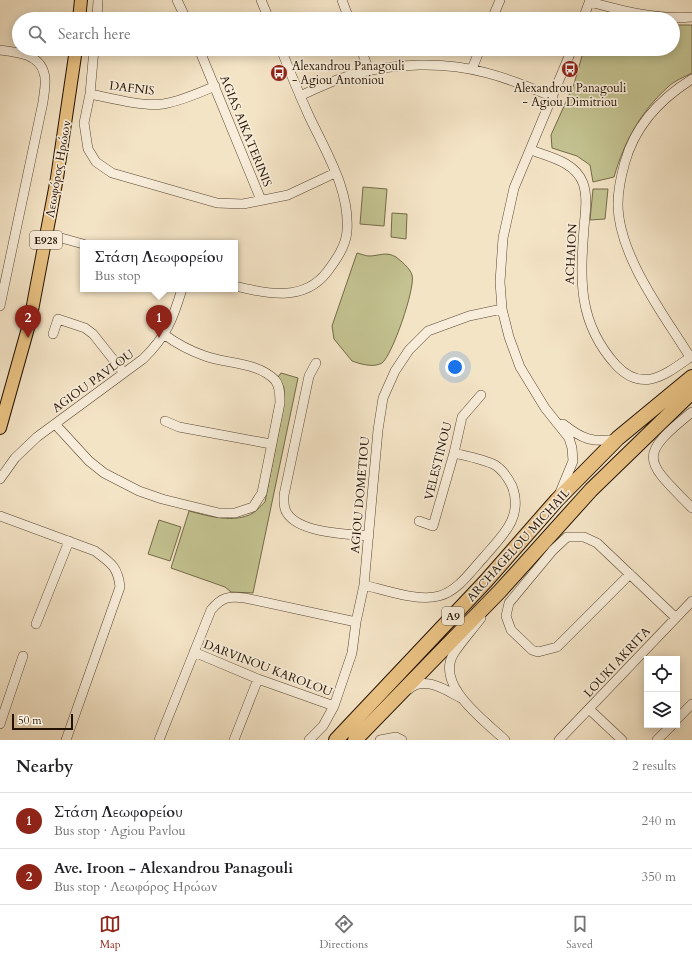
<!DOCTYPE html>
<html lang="en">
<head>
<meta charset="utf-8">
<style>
	:root { --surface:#fff; --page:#f2f2f2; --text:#202124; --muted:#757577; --line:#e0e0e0; --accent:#8f2418 }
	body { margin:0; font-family:Cardo,serif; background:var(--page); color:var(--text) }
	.controls { position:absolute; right:12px; bottom:12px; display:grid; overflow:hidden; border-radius:0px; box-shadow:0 2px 10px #0003 }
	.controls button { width:36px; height:36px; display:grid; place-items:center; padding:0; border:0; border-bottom:1px solid var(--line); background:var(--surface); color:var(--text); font:20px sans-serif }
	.scale { position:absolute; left:12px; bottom:10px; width:61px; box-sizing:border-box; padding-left:4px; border:2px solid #231200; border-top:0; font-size:11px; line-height:14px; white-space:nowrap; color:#231200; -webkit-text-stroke:3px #f8edda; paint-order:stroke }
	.you { position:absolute; left:455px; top:367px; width:14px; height:14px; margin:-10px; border:3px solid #fff; border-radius:50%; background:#1a73e8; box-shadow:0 0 0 6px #1a73e833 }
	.badge { display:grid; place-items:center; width:26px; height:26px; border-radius:50%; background:var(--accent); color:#fff; font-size:13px; font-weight:700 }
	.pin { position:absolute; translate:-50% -33px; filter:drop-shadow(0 1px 2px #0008) }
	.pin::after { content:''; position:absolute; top:21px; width:14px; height:12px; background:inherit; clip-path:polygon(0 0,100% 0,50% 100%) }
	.popup { position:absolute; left:80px; top:240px; width:158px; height:52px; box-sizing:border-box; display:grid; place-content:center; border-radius:0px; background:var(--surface); filter:drop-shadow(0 1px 3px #0005); font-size:13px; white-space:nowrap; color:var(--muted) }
	.popup b { font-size:15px; color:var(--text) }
	.popup::after { content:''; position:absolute; left:50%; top:100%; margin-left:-8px; border:8px solid transparent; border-top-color:var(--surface) }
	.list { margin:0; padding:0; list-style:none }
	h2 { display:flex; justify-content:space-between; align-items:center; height:52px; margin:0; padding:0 16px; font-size:17px }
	h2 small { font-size:13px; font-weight:400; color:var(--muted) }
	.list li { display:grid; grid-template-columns:26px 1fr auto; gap:12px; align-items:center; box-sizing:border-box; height:56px; padding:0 16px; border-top:1px solid var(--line) }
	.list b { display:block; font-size:15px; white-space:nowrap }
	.list p { margin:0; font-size:13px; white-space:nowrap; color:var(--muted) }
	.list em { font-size:13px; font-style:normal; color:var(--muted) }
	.icon { flex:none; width:22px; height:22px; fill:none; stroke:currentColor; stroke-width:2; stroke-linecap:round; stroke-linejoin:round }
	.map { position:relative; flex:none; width:692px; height:740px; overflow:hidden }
	.search { position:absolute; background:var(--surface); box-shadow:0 2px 10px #0003; left:12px; right:12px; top:12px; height:44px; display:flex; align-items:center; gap:10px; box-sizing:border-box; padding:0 14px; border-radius:22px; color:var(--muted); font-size:15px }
	.sheet { height:164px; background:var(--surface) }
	nav { display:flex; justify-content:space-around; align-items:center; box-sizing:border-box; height:56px; border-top:1px solid var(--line); background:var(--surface); font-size:11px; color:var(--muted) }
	nav a { display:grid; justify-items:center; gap:2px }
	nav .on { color:var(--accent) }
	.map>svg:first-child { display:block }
</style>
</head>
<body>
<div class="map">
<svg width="692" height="740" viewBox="0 0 692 740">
	<rect width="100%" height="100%" fill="#f4e4c6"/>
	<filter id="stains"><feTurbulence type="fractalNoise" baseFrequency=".005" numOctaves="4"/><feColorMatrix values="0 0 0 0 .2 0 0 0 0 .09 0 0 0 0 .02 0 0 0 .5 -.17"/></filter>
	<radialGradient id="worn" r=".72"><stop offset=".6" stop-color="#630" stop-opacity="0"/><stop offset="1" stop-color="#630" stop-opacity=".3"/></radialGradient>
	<path fill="#c3c290" stroke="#736a48" d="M 673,25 L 692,25 L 692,73 C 684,77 674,81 668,87 C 641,111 624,142 614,177 L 593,182 L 590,165 L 577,156 L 552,148 L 551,135 L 574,84 L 584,49 L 673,49 Z
		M 363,187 L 387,189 L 384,226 L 360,224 Z
		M 593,189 L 608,189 L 605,219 L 590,220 Z
		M 392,213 L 407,214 L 406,239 L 391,237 Z
		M 357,253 C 361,254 366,256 369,256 C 379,256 386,251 396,257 C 401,261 410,268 412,275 C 416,287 392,356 382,363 C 374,368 360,364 352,361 L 334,339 L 332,326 Z
		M 281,373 L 298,378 L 253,593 L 231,592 L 225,587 L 171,568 L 189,511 C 209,516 234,524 253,513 C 258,510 261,505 265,502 L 284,403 L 284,388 L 278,377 Z
		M 159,520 L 181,527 L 170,561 L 148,554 Z"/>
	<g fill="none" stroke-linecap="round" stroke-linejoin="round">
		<g stroke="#574632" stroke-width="10">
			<path id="minor" d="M 177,0 L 186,19
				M 261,0 L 269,19
				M 342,0 L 349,19
				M 590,2 C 623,11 657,20 692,17
				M 97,19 L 98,0
				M 492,19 L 500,0
				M 583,19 L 590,0
				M 94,49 L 90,94 L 84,123 L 88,149 L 96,162 L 112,173 L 217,203 L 243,204 L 288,195 L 335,173
				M 199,49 L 261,200
				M 361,49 L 369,71
				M 0,50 C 17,52 39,54 44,73 C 47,81 44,93 43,102 L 0,306
				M 472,69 L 480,49
				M 90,94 C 110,98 143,107 163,104 C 181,101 199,93 215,86
				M 300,96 C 317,88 334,80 351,75 C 393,63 445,61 487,73 C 510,79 532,88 553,97
				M 531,150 C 550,157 575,162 583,183 C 588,197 585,214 584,228 C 580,281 578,323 616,365 C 643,394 666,374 692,356
				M 47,234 L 83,244
				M 235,286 C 267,294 304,302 327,272 C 336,260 346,246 347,231 C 350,190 326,152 309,116 C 299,94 290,72 281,49
				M 53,334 L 58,319 L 85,328 L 93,334 L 124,373
				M 690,357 C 664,315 618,255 618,204 C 618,190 621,176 625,162 C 635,126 660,99 692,79
				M 316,363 L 309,376 L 284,495 C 284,501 283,508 287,513 C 299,533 347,534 369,536
				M 692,412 C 636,457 645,460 692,508
				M 165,421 L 179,427 L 271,444
				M 55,424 L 89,461 L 104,473 L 139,491 L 162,499 L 219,513 L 235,513 L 253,507 L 262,493 L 280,403 C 280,395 280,386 275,380 C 258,362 227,364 205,356 C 191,351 177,344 165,335
				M 563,424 C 582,439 592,443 617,439
				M 0,479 L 15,458 L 37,437 L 143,359 C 166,337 173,319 182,289
				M 559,495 L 573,461 L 572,448 L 569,438 L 545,408 L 520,367 L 509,337 L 502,309 L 500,282 L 503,238 L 514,188 L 572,49
				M 0,516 L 95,551 C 111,563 118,567 120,587 L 66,740
				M 419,521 L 433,526 L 454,453 L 462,417 L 481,395
				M 630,574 L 557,647 L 538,652 L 532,650 L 511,630 L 506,616 L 509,603 L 553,550 L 567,537 L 584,537 L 597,543 L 676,618
				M 364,585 C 385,590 418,602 439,596 C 458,591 471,571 484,557 C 502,536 524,517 512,486 C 508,478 503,470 495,465 C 484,459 467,456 454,453
				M 481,618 C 472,630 462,641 454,653 C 434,685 485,721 505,740
				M 36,624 L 69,541
				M 194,652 L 258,679 L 334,706
				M 409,689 C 425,675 447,691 461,698
				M 589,709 L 622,740
				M 677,719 L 692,704
				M 0,724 L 23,656
				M 159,740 L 211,610 C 222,597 228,596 245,598 L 356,622
				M 234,740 L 258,679
				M 309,740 L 323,726 L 334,706 L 352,653 L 356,622 L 364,585 L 378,430 L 383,398 L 395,371 L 409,350 L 428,331 L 469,316 L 502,309
				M 380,740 L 396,737 L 402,740
				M 559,740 L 692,601
				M 657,740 L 672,725"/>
		</g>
		<g stroke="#231200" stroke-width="14">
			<path id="major" d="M 79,19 L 81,0
				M 0,428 L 30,321 L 57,178 L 76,49"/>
		</g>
		<g stroke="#231200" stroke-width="16">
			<path id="highway" d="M 336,740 L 486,581 L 557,500 L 618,438 L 692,377
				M 355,740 L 500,591 L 591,490 L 692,392"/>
		</g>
		<use href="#minor" stroke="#f8edda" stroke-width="9"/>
		<use href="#major" stroke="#eac283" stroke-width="12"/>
		<use href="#highway" stroke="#eac283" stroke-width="14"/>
	</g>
	<defs>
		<g id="bus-disc" transform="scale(0.9)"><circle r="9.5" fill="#8f2418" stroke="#f8edda"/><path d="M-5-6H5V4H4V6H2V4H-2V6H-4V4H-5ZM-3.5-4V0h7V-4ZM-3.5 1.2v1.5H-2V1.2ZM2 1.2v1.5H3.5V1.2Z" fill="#fff"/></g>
	</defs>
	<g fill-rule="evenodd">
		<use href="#bus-disc" x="570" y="69"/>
		<use href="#bus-disc" x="279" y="73"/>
	</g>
	<g text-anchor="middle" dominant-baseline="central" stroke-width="3.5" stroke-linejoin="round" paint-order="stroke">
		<g fill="#f8edda" stroke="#635441" stroke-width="1">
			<rect x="30" y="231" width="32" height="18" rx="3"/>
			<rect x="442" y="607" width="22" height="18" rx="3"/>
		</g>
		<g font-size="11" font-weight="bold" fill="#231200">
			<text x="46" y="240">E928</text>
			<text x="453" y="616">A9</text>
		</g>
		<g font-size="12" fill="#231200" stroke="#f8edda" text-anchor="start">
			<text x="292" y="66">Alexandrou Panagouli<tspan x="292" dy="14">- Agiou Antoniou</tspan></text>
			<text x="570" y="88" text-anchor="middle">Alexandrou Panagouli<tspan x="570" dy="14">- Agiou Dimitriou</tspan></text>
		</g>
		<g font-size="12" fill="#231200" stroke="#f8edda">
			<text transform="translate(132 88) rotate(7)">DAFNIS</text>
			<text transform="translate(246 131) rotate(68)">AGIAS AIKATERINIS</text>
			<text transform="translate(58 169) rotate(-80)">Λεωφόρος Ηρώων</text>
			<text transform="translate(571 254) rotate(-87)">ACHAION</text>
			<text transform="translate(93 381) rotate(-36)">AGIOU PAVLOU</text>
			<text transform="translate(438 461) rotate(-76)">VELESTINOU</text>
			<text transform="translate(360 495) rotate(-85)">AGIOU DOMETIOU</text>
			<text transform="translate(518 545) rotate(-48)">ARCHAGELOU MICHAIL</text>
			<text transform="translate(617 662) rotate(-47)">LOUKI AKRITA</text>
			<text transform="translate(268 668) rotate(21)">DARVINOU KAROLOU</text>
		</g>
	</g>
	<rect width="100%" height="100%" filter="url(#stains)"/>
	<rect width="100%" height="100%" fill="url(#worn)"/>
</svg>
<div class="controls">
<button><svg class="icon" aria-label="locate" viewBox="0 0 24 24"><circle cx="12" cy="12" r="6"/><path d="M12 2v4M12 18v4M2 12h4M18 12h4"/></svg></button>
<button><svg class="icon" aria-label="layers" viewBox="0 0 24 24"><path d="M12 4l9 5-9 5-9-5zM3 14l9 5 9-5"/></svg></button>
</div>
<div class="scale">50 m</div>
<div class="you"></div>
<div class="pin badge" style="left:159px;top:338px">1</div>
<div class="popup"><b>Στάση Λεωφορείου</b>Bus stop</div>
<div class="pin badge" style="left:28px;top:338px">2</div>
<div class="search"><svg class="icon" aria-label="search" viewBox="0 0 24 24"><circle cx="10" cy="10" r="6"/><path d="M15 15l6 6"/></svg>Search here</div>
</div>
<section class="sheet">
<h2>Nearby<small>2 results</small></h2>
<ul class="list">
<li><span class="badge">1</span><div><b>Στάση Λεωφορείου</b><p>Bus stop · Agiou Pavlou</p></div><em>240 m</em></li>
<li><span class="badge">2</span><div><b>Ave. Iroon - Alexandrou Panagouli</b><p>Bus stop · Λεωφόρος Ηρώων</p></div><em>350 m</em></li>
</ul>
</section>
<nav>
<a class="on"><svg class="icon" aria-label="map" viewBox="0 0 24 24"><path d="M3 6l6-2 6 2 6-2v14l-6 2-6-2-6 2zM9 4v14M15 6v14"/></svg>Map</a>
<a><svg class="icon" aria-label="directions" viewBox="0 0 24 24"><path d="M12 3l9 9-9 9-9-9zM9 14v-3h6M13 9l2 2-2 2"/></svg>Directions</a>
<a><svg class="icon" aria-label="saved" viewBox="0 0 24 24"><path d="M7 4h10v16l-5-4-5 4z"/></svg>Saved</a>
</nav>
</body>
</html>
